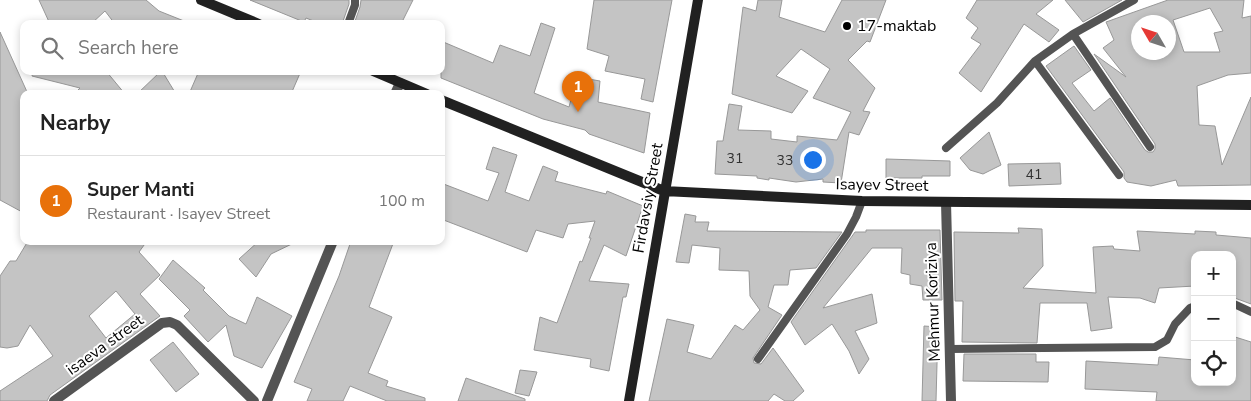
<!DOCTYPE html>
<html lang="en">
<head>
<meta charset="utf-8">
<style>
	:root { --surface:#fff; --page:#f6f6f6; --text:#222; --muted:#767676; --line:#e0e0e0; --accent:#7c3aed }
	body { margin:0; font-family:"Nunito Sans",sans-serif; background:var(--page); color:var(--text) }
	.controls { position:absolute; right:15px; bottom:15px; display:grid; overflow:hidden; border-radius:10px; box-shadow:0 2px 8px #0003 }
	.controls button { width:45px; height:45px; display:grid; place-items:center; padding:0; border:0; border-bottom:1px solid var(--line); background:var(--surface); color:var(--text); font:25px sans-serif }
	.compass { position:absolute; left:1131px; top:15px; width:45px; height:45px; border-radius:50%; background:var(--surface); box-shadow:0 2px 8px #0003; rotate:309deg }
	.you { position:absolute; left:812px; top:159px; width:18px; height:18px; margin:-12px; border:4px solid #fff; border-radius:50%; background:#1a73e8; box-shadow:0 0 0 8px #1a73e833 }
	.badge { display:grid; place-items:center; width:32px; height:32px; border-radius:50%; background:var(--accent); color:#fff; font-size:16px; font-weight:700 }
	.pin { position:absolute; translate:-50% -41px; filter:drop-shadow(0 1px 2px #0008) }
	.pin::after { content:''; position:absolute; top:26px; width:18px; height:15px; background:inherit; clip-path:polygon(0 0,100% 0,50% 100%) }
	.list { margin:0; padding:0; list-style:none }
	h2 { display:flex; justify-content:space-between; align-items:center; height:65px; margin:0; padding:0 20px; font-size:21px }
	h2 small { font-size:16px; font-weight:400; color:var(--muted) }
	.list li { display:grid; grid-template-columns:32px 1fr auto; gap:15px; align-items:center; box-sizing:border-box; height:90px; padding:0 20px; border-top:1px solid var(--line) }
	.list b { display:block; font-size:19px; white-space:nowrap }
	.list p { margin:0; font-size:16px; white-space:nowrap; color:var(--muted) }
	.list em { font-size:16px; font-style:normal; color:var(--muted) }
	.icon { flex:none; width:28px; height:28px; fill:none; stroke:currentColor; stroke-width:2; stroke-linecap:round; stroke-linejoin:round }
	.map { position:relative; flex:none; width:1251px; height:401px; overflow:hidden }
	.search { position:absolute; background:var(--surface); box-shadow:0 2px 8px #0003; left:20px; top:20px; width:425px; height:55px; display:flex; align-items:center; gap:12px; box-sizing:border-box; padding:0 18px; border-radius:10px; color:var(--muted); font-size:19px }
	.panel { position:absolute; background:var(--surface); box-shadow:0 2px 8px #0003; left:20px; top:90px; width:425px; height:155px; border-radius:10px }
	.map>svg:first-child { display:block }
</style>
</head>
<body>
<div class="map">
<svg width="1251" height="401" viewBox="0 0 1251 401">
	<rect width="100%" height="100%" fill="#fff"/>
	<path fill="#c4c4c4" stroke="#989898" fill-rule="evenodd" d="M 39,0 L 146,0 L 159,11 L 189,23 L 115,24 L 105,11 L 91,24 L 50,24 Z
		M 250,0 L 349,0 L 349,4 L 342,24 L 321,24 L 306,18 L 304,22 Z
		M 361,0 L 413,0 L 401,24 L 354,24 L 360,7 Z
		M 594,0 L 672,0 L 653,102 L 641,99 L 645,79 L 605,71 L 609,56 L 587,49 Z
		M 758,0 L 782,0 L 779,17 L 825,32 L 842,0 L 886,0 L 870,42 L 867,41 L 848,60 L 875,88 L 863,111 L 870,112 L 859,135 L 849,132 L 841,183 L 823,182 L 823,179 L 796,182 L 769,178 L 769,180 L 757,178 L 757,176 L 715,174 L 717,141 L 723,141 L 729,104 L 742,106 L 738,130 L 771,131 L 771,139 L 797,142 L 797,136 L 837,140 L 851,112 L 813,98 L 830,69 L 801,49 L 776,76 L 808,91 L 792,113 L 732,94 L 743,7 L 756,11 Z
		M 977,0 L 1053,0 L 1036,14 L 1059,30 L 1049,42 L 1024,24 L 981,92 L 959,73 L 981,44 L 971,38 L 978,28 L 966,18 Z
		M 1065,0 L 1122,0 L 1083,22 Z
		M 1168,0 L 1244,0 L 1242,18 L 1251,16 L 1251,73 L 1228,75 L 1197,86 L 1199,125 L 1215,126 L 1222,165 L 1251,97 L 1251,185 L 1178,186 L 1176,180 L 1151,186 L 1127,182 L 1124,178 L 1124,172 L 1046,66 L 1074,46 L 1091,70 L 1072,83 L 1094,111 L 1110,98 L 1145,150 L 1148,152 L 1153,152 L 1155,149 L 1155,144 L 1094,54 L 1126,77 L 1103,48 L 1114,40 L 1106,22 ZM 1210,8 L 1223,31 L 1214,33 L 1220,52 L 1184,52 L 1173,20 ZM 1138,22 L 1168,22 L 1168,52 L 1138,52 Z
		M 541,23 L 555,28 L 534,93 L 569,107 L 577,77 L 600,81 L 598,102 L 650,113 L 644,153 L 589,134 L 585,130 L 543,119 L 441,78 L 441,41 L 493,63 L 500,45 L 530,56 Z
		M 0,32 L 28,94 L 24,94 L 24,213 L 0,200 Z
		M 33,71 L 106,71 L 125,94 L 74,94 L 80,88 L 32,76 Z
		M 162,71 L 176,94 L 137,94 L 161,71 Z
		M 199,71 L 301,71 L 291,94 L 189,94 Z
		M 989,132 L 1001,165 L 983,174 L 970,170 L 960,158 Z
		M 493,147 L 517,155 L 505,192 L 529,201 L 543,166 L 558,172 L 555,181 L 606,194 L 607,191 L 643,206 L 626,256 L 604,245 L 589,281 L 629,284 L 626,297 L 623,297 L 609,371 L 590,367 L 591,359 L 534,350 L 540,317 L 557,323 L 580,261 L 582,262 L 591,238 L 589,238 L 595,221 L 568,224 L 563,238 L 536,230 L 527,252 L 441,219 L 441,183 L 488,201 L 499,173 L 486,169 Z
		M 886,159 L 950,161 L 950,176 L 922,176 L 922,178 L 886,178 Z
		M 1060,163 L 1061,184 L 1009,186 L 1008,164 Z
		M 685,214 L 696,216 L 695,222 L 709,222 L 707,231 L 842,232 L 816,268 L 790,270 L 788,285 L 774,285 L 768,307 L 782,315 L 753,358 L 754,363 L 761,364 L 773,348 L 804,391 L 793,401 L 785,401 L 774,394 L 768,401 L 649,401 L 667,319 L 694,325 L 687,352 L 711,359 L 735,325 L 743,330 L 760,310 L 750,296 L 749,271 L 719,270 L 720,248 L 692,245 L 689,263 L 676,262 Z
		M 1018,228 L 1042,229 L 1043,266 L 1023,288 L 1096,293 L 1093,247 L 1113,246 L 1114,249 L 1140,251 L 1137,231 L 1195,234 L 1195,231 L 1216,232 L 1216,235 L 1251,238 L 1251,304 L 1232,297 L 1232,255 L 1195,255 L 1195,286 L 1159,288 L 1155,303 L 1140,298 L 1108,297 L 1112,328 L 1091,331 L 1087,303 L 1040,303 L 1037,343 L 962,342 L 963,301 L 955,301 L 954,232 L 1019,233 Z
		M 866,230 L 940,230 L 942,300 L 923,300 L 922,286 L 910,284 L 910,275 L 901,273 L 902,248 L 872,248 L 823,308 L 872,294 L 877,323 L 855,331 L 869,359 L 859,374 L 849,351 L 832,324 L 805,345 L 791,322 L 855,232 L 866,232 Z
		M 28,241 L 147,241 L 139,252 L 160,275 L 140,294 L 160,316 L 50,395 L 47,401 L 0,401 L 0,391 L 53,356 L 30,325 L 18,346 L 7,348 L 0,347 L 0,276 L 10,261 L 16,261 ZM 116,291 L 135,314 L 106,338 L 89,316 Z
		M 259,241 L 298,241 L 271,254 L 256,277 L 239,259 Z
		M 351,241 L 394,241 L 369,307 L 392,317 L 368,373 L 388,381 L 386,386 L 425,398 L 425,401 L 387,401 L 350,386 L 343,401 L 307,401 L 312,389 L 294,382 L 339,276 Z
		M 173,260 L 205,288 L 203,290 L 229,316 L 246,324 L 257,297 L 292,316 L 262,368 L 234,356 L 226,325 L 208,342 L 184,316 L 190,310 L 159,279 Z
		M 924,326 L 938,327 L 936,401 L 922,401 Z
		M 1232,336 L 1251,342 L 1251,401 L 1156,401 L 1157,392 L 1085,389 L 1086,361 L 1158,365 L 1159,357 L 1195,360 L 1195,382 L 1232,382 Z
		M 173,342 L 199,374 L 176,392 L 150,360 Z
		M 964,354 L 1036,354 L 1036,362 L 1049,362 L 1048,382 L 963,381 Z
		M 520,370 L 537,372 L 529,396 L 515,393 Z
		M 466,378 L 525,399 L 525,401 L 458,401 Z"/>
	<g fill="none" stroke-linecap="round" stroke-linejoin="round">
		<path stroke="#545454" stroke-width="8" d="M 348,24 L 355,5 L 355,0
			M 1073,34 L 1150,147
			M 1035,61 L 1119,175
			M 946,148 L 997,103 L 1035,61 L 1073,34 L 1134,0
			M 1232,303 L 1251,312
			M 951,349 L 1155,347 L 1167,340 L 1175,324 L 1190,308 L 1195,306
			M 758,359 L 847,234 L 856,217 L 862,201"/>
		<path stroke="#545454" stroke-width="10" d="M 395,94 L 400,83
			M 946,202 L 951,401
			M 54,401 L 162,323 L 170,322 L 177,325 L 254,401
			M 267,401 L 333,241"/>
		<path stroke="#212121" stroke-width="10" d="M 201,0 L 259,24
			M 373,71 L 427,94
			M 441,100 L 664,191 L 862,201 L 1251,205
			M 629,401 L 698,0"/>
	</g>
	<circle fill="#000" stroke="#fff" stroke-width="2" cx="847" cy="26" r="5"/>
	<g text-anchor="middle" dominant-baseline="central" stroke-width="4" stroke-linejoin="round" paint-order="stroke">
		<g font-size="14" fill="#313131">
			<text x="735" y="158">31</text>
			<text x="785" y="160">33</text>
			<text x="1034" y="174">41</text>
		</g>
		<g font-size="16" fill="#000" stroke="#fff" text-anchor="start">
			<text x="857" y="26">17-maktab</text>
		</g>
		<g font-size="16" fill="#000" stroke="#fff">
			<text transform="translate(882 185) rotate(1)">Isayev Street</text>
			<text transform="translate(648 198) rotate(-80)">Firdavsiy Street</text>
			<text transform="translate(933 302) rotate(-92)">Mehmur Koriziya</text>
			<text transform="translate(105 345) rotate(-36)">isaeva street</text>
		</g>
	</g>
</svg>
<div class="controls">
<button>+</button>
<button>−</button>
<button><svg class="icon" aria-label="locate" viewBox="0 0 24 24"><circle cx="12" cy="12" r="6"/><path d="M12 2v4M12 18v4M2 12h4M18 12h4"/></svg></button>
</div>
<svg class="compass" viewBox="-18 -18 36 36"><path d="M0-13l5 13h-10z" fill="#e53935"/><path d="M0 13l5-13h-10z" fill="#767676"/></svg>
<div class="you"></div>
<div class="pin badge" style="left:578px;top:112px;background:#e8710a">1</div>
<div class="search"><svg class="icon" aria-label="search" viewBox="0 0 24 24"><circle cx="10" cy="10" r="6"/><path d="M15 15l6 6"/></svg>Search here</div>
<section class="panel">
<h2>Nearby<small></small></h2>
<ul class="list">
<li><span class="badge" style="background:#e8710a">1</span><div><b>Super Manti</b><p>Restaurant · Isayev Street</p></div><em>100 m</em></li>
</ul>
</section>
</div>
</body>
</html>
